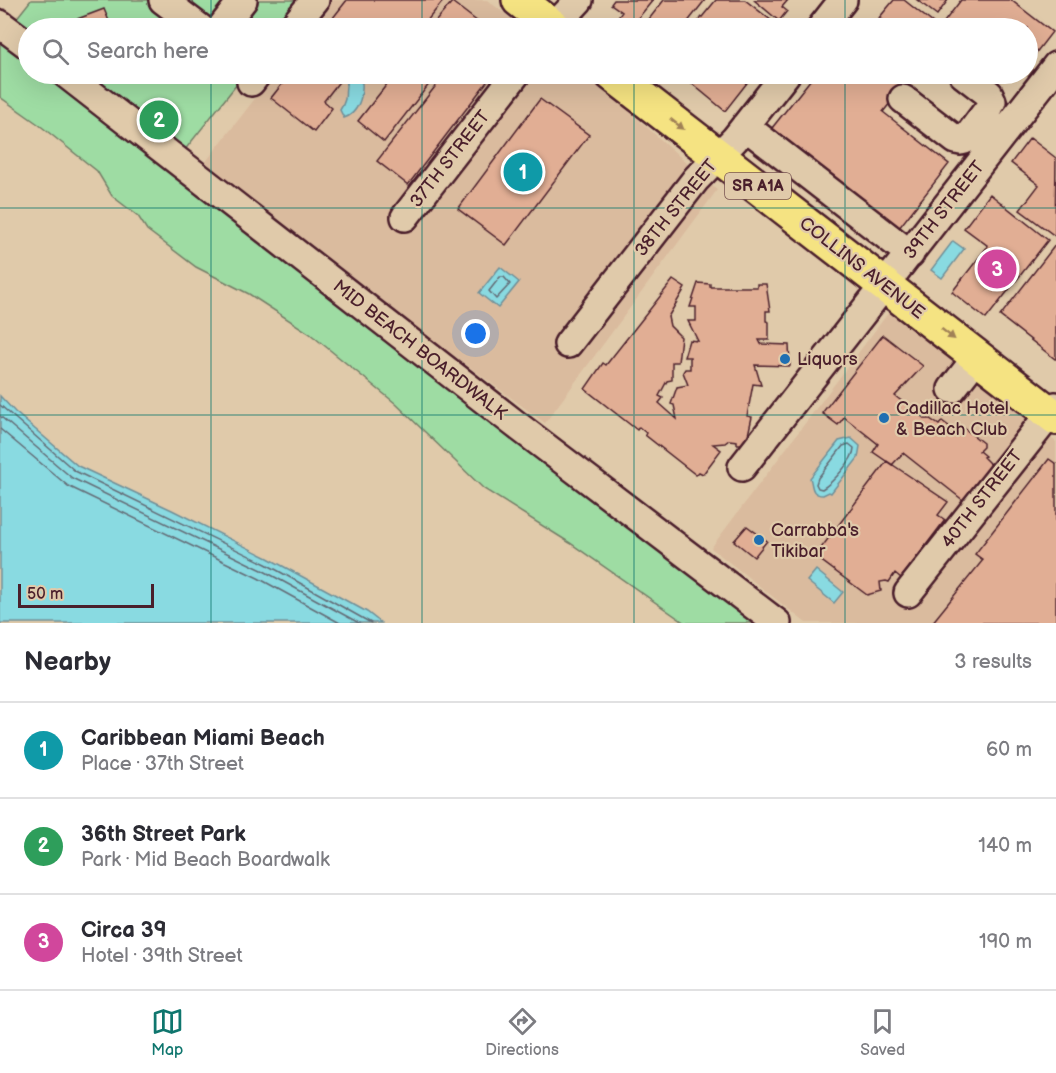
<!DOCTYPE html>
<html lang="en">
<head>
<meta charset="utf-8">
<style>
	:root { --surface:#fff; --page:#f2f2f3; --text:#2b2b33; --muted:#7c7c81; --line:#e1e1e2; --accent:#0f766e }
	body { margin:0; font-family:"Balsamiq Sans",sans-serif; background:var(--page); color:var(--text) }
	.scale { position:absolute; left:18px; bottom:15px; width:136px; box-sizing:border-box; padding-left:6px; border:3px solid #4a1f2b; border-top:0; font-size:16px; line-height:21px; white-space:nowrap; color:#4a1f2b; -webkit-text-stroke:4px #e0caaa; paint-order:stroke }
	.you { position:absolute; left:476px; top:334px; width:21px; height:21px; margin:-15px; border:4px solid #fff; border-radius:50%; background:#1a73e8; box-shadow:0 0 0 9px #1a73e833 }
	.badge { display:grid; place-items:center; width:39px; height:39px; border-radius:50%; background:var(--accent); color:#fff; font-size:20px; font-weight:700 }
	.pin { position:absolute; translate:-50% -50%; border:3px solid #fff; box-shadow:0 2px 6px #0006 }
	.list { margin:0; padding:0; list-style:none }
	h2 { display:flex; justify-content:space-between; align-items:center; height:78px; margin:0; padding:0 24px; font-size:26px }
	h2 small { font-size:20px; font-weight:400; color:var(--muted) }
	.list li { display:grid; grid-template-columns:39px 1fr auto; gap:18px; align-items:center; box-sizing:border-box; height:96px; padding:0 24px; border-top:2px solid var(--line) }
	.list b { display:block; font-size:22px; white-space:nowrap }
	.list p { margin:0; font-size:20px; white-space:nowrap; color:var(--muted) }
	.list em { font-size:20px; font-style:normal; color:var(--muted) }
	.icon { flex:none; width:33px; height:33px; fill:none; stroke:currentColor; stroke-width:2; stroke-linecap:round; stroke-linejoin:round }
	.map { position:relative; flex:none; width:1056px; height:623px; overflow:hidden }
	.search { position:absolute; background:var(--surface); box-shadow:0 6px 24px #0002; left:18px; right:18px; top:18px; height:66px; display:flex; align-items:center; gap:15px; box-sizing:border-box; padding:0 21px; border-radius:33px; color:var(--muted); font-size:22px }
	.sheet { height:366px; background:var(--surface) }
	nav { display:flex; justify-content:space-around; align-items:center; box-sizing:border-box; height:84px; border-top:2px solid var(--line); background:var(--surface); font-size:16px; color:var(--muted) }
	nav a { display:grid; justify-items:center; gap:3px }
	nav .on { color:var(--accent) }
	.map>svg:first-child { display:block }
</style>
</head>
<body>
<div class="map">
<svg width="1056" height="623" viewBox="0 0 1056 623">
	<rect width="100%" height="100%" fill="#e0caaa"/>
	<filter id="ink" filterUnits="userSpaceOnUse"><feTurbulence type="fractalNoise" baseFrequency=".0167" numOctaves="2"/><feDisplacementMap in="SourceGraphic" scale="12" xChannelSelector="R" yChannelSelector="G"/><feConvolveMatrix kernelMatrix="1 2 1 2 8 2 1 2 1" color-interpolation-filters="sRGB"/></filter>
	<g filter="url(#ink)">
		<path fill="#dabb9e" d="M 331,0 L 487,0 L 524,28 L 309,28 Z
			M 274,74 L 583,74 L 611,95 L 717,190 L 545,423 L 201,168 Z
			M 889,312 L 1056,442 L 1056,623 L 806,623 L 711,548 Z"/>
		<path fill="#9edca3" stroke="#747e67" stroke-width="1.5" d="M 31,0 L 302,0 L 280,28 L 28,28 L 28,74 L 245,74 L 172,166 L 762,623 L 685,623 L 570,543 L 484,489 L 395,403 L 309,333 L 249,294 L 196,267 L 147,230 L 138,216 L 112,196 L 97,171 L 38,124 L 0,97 L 0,39 Z"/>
		<path fill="#89dae1" stroke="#708f98" stroke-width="1.5" d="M 348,79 L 358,79 L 362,83 C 363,96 358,114 344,118 L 340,110 C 350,95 342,91 348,79 Z
			M 953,241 L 964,249 L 942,278 L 931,270 Z
			M 500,267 L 519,282 L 498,308 L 479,293 Z
			M 0,396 L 15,412 L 78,466 L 172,510 L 268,558 L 367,612 L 381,623 L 0,623 Z
			M 851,438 L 860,446 L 858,458 L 831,493 L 829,492 L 823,495 C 810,495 813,485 810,478 L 839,441 Z
			M 816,570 L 843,592 L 834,603 L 807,581 Z"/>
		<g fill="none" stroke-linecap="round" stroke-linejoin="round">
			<path stroke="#636a74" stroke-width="1.5" d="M 500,277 L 504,277 L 510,284 L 496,299 L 489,291 Z
				M 0,405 L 75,471 L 266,564 L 371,623
				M 0,416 L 72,478 L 262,570 L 359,623
				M 0,429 L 68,486 L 258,578 L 340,623
				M 849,444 L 854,448 C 854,460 832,483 822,489 L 818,488 L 816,484 L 818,478 L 843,446 Z"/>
		</g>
		<path fill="#e1ae94" stroke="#4a1f2b" stroke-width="1.5" d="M 347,0 L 444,0 L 421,28 L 392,28 L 394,26 L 387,21 L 381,28 L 325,28 Z
			M 614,0 L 653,0 L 630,28 L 621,28 L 614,23 L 622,12 L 611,4 Z
			M 664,0 L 705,0 L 683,28 L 642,28 Z
			M 716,0 L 745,0 L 781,28 L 693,28 Z
			M 754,0 L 788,0 L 782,7 L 787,11 L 779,21 Z
			M 894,0 L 904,0 L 938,27 L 892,28 L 879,18 Z
			M 917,0 L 948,0 L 937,15 Z
			M 961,0 L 1011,0 L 1052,32 L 1028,63 L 1028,28 L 952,28 L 944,22 Z
			M 452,2 L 478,22 L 473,28 L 430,28 Z
			M 104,9 L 109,21 L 102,24 L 104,27 L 99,28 L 71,28 L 75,27 L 72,21 Z
			M 290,74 L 345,74 L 324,101 L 332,108 L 314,132 L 271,98 Z
			M 395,74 L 437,74 L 384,142 L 358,121 Z
			M 445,74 L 493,74 L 408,185 L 377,161 Z
			M 694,74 L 754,74 L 725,111 L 690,82 Z
			M 815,74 L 913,74 L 883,112 L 949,164 L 899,228 L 772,128 Z
			M 540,99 L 589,135 L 506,245 L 458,209 Z
			M 1030,138 L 1056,158 L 1055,236 L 1020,210 L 1039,185 L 1011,163 Z
			M 990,194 L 1048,240 L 986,319 L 952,292 L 988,246 L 964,228 Z
			M 1056,244 L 1056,359 L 1055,359 L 1000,316 Z
			M 673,280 L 685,288 L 668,317 L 670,326 L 681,337 L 678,362 L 672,362 L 672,380 L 667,381 L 659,396 L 663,398 L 659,403 L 677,419 L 674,405 L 671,404 L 677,387 L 688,385 L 683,372 L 685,369 L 690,369 L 690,357 L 684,357 L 689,340 L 698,341 L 688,321 L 696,321 L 696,307 L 690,307 L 698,283 L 710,284 L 710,287 L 757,287 L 757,284 L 766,284 L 770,311 L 766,311 L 766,321 L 769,322 L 769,340 L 759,340 L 761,344 L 789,345 L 790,366 L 755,365 L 761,385 L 753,384 L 747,416 L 752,417 L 746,444 L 737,444 L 737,441 L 729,440 L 725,443 L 713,444 L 721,450 L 703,474 L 699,472 L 696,475 L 645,435 L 646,433 L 639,427 L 637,430 L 585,389 L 603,363 L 606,365 Z
			M 883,335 L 923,366 L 895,396 L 925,419 L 930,419 L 939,425 L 942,421 L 954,430 L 960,425 L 983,443 L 983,447 L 979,451 L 985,456 L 983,457 L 991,465 L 964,501 L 903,453 L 892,465 L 873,452 L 878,444 L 844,417 L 838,425 L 822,413 Z
			M 1049,459 L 1056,464 L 1056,623 L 932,623 L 983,560 L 975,554 Z
			M 887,461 L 948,502 L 938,515 L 945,520 L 901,578 L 895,573 L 889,582 L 886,581 L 880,582 L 881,591 L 867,595 L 815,556 Z
			M 747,526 L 767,541 L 754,557 L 734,541 Z"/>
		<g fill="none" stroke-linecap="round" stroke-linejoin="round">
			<g stroke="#4a1f2b" stroke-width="32">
				<path id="minor" d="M 163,0 L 200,28
					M 0,24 L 28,45
					M 221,28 L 243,0
					M 292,28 L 315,0
					M 553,28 L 579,0
					M 821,28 L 843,0
					M 66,74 L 514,423 L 777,623
					M 251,82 L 257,74
					M 903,99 L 956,140 L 961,141 L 965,140 L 989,108 L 992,101 L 989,94 L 963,74
					M 745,126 L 910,254
					M 405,217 L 516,74
					M 568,344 L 696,179 L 735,139 L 786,74
					M 952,389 L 977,357
					M 742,467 L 1056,66
					M 908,593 L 1056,406"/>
			</g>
			<g stroke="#4a1f2b" stroke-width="38">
				<path id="major" d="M 519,0 L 555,28
					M 612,74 L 1056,418"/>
			</g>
			<use href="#minor" stroke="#e0caaa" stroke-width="27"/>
			<use href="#major" stroke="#f5e382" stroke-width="33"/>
		</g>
		<defs><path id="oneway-solid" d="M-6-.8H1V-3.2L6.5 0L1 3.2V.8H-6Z" transform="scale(1.5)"/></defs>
		<g fill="#a08156">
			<use href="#oneway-solid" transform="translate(677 124) rotate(38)"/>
			<use href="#oneway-solid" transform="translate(948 334) rotate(38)"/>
		</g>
	</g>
	<path fill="none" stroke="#0f766e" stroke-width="1.5" stroke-opacity="0.55" d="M 211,0 L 211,28M 422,0 L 422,28M 634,0 L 634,28M 845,0 L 845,28M 211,74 L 211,623M 422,74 L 422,623M 634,74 L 634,623M 845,74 L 845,623M 0,208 L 1056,208M 0,415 L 1056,415"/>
	<g fill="#1f6fb2" stroke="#e0caaa" stroke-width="2">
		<circle cx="785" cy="359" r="6"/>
		<circle cx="884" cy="418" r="6"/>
		<circle cx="759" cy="540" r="6"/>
	</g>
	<g text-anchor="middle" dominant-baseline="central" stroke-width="4.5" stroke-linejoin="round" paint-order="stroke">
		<rect fill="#e0caaa" stroke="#775251" stroke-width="1.5" x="725" y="173" width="66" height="26" rx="4.5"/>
		<g font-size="16" font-weight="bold" fill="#4a1f2b">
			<text x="758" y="186">SR A1A</text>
		</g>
		<g font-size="18" fill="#4a1f2b" stroke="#e0caaa">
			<text transform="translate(450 159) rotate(-52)">37TH STREET</text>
			<text transform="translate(676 208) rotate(-51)">38TH STREET</text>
			<text transform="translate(944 210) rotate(-52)">39TH STREET</text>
			<text transform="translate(862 268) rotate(38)">COLLINS AVENUE</text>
			<text transform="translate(420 350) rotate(38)">MID BEACH BOARDWALK</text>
			<text transform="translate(982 499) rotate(-52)">40TH STREET</text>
		</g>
		<g font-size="18" fill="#4a1f2b" stroke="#e0caaa" text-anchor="start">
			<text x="797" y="359">Liquors</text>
			<text x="896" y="408">Cadillac Hotel<tspan x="896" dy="21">&amp; Beach Club</tspan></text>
			<text x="771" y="530">Carrabba's<tspan x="771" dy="21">Tikibar</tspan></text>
		</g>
	</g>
</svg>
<div class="scale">50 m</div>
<div class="you"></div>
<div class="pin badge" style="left:523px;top:172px;background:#0f9aa8">1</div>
<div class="pin badge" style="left:159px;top:120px;background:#2e9e5b">2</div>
<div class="pin badge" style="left:997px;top:269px;background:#d1479c">3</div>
<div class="search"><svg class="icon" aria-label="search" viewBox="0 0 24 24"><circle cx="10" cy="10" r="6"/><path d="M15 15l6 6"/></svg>Search here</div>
</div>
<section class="sheet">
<h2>Nearby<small>3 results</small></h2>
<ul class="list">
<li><span class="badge" style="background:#0f9aa8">1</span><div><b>Caribbean Miami Beach</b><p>Place · 37th Street</p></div><em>60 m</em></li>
<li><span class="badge" style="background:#2e9e5b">2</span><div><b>36th Street Park</b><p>Park · Mid Beach Boardwalk</p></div><em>140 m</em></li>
<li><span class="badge" style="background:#d1479c">3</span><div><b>Circa 39</b><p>Hotel · 39th Street</p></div><em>190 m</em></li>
</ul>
</section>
<nav>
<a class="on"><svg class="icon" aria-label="map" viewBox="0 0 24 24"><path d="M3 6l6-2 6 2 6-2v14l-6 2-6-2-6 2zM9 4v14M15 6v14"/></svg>Map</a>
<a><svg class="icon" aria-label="directions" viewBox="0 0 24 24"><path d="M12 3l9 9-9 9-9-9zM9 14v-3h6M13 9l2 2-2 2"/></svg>Directions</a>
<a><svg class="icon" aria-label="saved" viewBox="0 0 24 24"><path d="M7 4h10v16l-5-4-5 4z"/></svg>Saved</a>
</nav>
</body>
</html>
